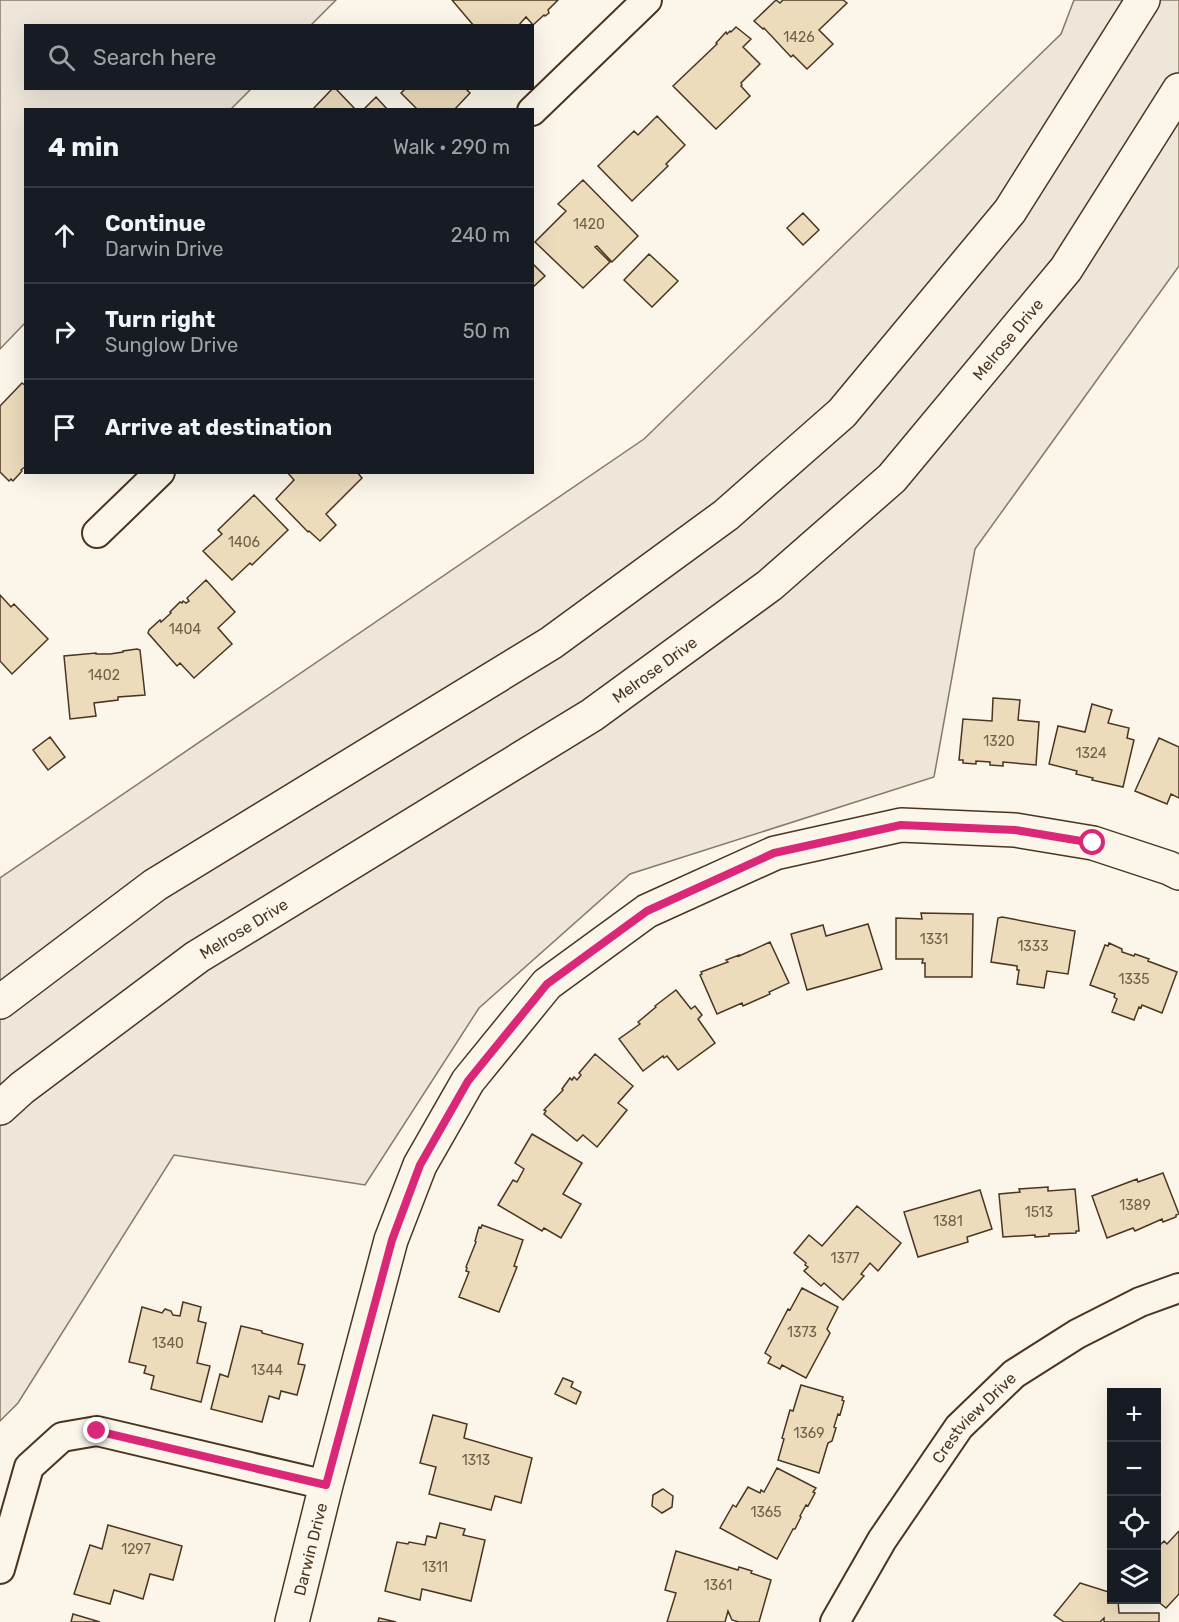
<!DOCTYPE html>
<html lang="en">
<head>
<meta charset="utf-8">
<style>
	:root { --surface:#171b24; --page:#242831; --text:#f1f3f6; --muted:#9ea1a6; --line:#363941 }
	body { margin:0; font-family:Rubik,sans-serif; background:var(--page); color:var(--text) }
	.controls { position:absolute; right:18px; bottom:18px; display:grid; overflow:hidden; border-radius:0px; box-shadow:0 6px 24px #0002 }
	.controls button { width:54px; height:54px; display:grid; place-items:center; padding:0; border:0; border-bottom:2px solid var(--line); background:var(--surface); color:var(--text); font:30px sans-serif }
	.stop { position:absolute; width:18px; height:18px; margin:-14px; border:4px solid #db2777; border-radius:50%; background:#fff }
	.stop.end { background:#db2777; border-color:#fff; box-shadow:0 2px 6px #0008 }
	.list { margin:0; padding:0; list-style:none }
	h2 { display:flex; justify-content:space-between; align-items:center; height:78px; margin:0; padding:0 24px; font-size:26px }
	h2 small { font-size:20px; font-weight:400; color:var(--muted) }
	.list li { display:grid; grid-template-columns:39px 1fr auto; gap:18px; align-items:center; box-sizing:border-box; height:96px; padding:0 24px; border-top:2px solid var(--line) }
	.list b { display:block; font-size:22px; white-space:nowrap }
	.list p { margin:0; font-size:20px; white-space:nowrap; color:var(--muted) }
	.list em { font-size:20px; font-style:normal; color:var(--muted) }
	.icon { flex:none; width:33px; height:33px; fill:none; stroke:currentColor; stroke-width:2; stroke-linecap:round; stroke-linejoin:round }
	.map { position:relative; flex:none; width:1179px; height:1622px; overflow:hidden }
	.search { position:absolute; background:var(--surface); box-shadow:0 6px 24px #0002; left:24px; top:24px; width:510px; height:66px; display:flex; align-items:center; gap:15px; box-sizing:border-box; padding:0 21px; border-radius:0px; color:var(--muted); font-size:22px }
	.panel { position:absolute; background:var(--surface); box-shadow:0 6px 24px #0002; left:24px; top:108px; width:510px; height:366px; border-radius:0px }
	.map>svg:first-child { display:block }
</style>
</head>
<body>
<div class="map">
<svg width="1179" height="1622" viewBox="0 0 1179 1622">
	<rect width="100%" height="100%" fill="#fbf6e9"/>
	<path fill="#ede6d9" stroke="#887966" stroke-width="1.5" d="M 0,0 L 336,0 L 311,25 L 26,26 L 26,88 L 251,89 L 231,109 L 26,110 L 25,323 L 0,349 Z
		M 1074,0 L 1179,0 L 1179,266 L 975,549 L 934,777 L 630,874 L 479,1008 L 365,1185 L 174,1155 L 18,1403 L 0,1421 L 0,878 L 644,439 L 1061,34 Z"/>
	<path fill="#ecdcbc" stroke="#4a3520" stroke-width="1.5" d="M 452,0 L 558,0 L 548,10 L 549,13 L 545,16 L 544,15 L 533,25 L 526,17 L 518,26 L 474,26 Z
		M 776,0 L 780,3 L 783,0 L 843,0 L 847,3 L 819,30 L 833,44 L 807,69 L 793,55 L 791,57 L 764,28 L 763,29 L 754,21 Z
		M 736,27 L 751,39 L 743,47 L 760,64 L 741,83 L 742,85 L 741,86 L 750,96 L 716,129 L 673,86 L 717,44 L 716,43 L 726,32 L 727,34 L 730,31 L 731,32 Z
		M 333,88 L 335,88 L 356,110 L 312,110 Z
		M 406,88 L 468,88 L 467,90 L 470,93 L 454,110 L 418,110 L 401,93 Z
		M 376,97 L 388,110 L 363,110 Z
		M 657,116 L 685,145 L 666,164 L 668,166 L 632,201 L 598,166 L 634,131 L 638,135 Z
		M 583,180 L 638,236 L 612,262 L 597,246 L 595,247 L 610,262 L 583,288 L 535,242 L 566,211 L 558,204 Z
		M 803,213 L 819,230 L 803,245 L 787,228 Z
		M 649,254 L 678,281 L 652,307 L 624,280 Z
		M 532,263 L 545,276 L 532,288 Z
		M 22,383 L 26,386 L 26,466 L 21,470 L 22,471 L 13,481 L 11,479 L 9,481 L 0,472 L 0,406 Z
		M 287,472 L 357,472 L 362,478 L 326,514 L 336,525 L 320,541 L 309,531 L 308,532 L 276,499 L 294,480 Z
		M 254,495 L 288,530 L 252,565 L 250,563 L 232,580 L 203,551 L 222,534 L 218,530 Z
		M 206,580 L 235,612 L 218,628 L 232,644 L 194,678 L 180,663 L 177,666 L 148,633 L 149,630 L 160,620 L 161,622 L 171,613 L 170,612 L 180,602 L 182,603 L 183,601 L 186,603 L 189,601 L 187,598 Z
		M 0,595 L 11,607 L 14,604 L 48,639 L 12,674 L 0,661 Z
		M 137,649 L 140,650 L 145,695 L 118,697 L 118,700 L 94,703 L 96,716 L 70,719 L 64,656 L 96,653 L 96,654 L 110,654 L 123,652 L 123,651 Z
		M 993,698 L 1020,700 L 1018,720 L 1039,722 L 1036,765 L 1003,762 L 1003,766 L 990,765 L 990,762 L 976,761 L 976,764 L 963,763 L 963,760 L 959,760 L 963,719 L 992,721 Z
		M 1092,704 L 1112,710 L 1108,723 L 1129,728 L 1127,738 L 1134,740 L 1123,787 L 1092,780 L 1093,778 L 1076,774 L 1077,771 L 1049,764 L 1058,726 L 1085,732 Z
		M 50,737 L 65,757 L 48,770 L 33,750 Z
		M 1159,738 L 1179,747 L 1179,798 L 1171,794 L 1167,804 L 1135,791 Z
		M 921,913 L 973,914 L 972,977 L 925,977 L 925,963 L 922,963 L 923,959 L 896,959 L 896,918 L 922,919 Z
		M 1002,917 L 1075,931 L 1068,974 L 1047,971 L 1044,988 L 1017,984 L 1019,970 L 1017,970 L 1017,966 L 991,962 L 998,918 Z
		M 868,924 L 882,969 L 807,990 L 791,934 L 823,925 L 826,936 Z
		M 770,942 L 789,983 L 769,992 L 770,994 L 743,1006 L 742,1003 L 717,1014 L 700,975 L 702,974 L 701,972 L 728,962 L 726,960 L 739,955 L 739,956 Z
		M 1109,943 L 1122,949 L 1122,952 L 1134,956 L 1135,954 L 1149,959 L 1148,961 L 1177,972 L 1162,1013 L 1142,1005 L 1141,1008 L 1139,1007 L 1134,1020 L 1112,1012 L 1117,999 L 1114,997 L 1115,994 L 1090,985 L 1105,945 L 1108,946 Z
		M 676,990 L 691,1009 L 695,1006 L 702,1015 L 698,1019 L 715,1043 L 678,1070 L 667,1056 L 664,1058 L 663,1056 L 643,1071 L 619,1039 L 640,1024 L 638,1022 L 656,1007 L 655,1006 Z
		M 595,1054 L 633,1086 L 618,1103 L 627,1110 L 597,1147 L 583,1135 L 577,1141 L 544,1114 L 546,1111 L 544,1110 L 563,1090 L 562,1089 L 570,1078 L 572,1080 L 574,1077 L 577,1080 L 581,1075 L 579,1073 Z
		M 532,1134 L 582,1163 L 563,1194 L 581,1204 L 561,1238 L 544,1228 L 542,1231 L 498,1205 L 513,1180 L 517,1182 L 524,1169 L 515,1163 Z
		M 1163,1173 L 1179,1214 L 1176,1215 L 1176,1217 L 1163,1222 L 1162,1219 L 1135,1231 L 1133,1228 L 1107,1238 L 1092,1196 L 1137,1179 L 1138,1182 Z
		M 1048,1187 L 1048,1191 L 1075,1189 L 1079,1231 L 1076,1231 L 1076,1233 L 1049,1234 L 1049,1236 L 1035,1237 L 1035,1235 L 1003,1237 L 999,1194 L 1020,1192 L 1019,1189 Z
		M 980,1190 L 992,1229 L 967,1237 L 968,1242 L 918,1257 L 904,1212 Z
		M 857,1206 L 901,1243 L 878,1271 L 870,1263 L 861,1274 L 864,1276 L 843,1300 L 824,1283 L 821,1286 L 804,1271 L 808,1267 L 805,1265 L 806,1263 L 794,1253 L 809,1235 L 822,1246 Z
		M 482,1225 L 523,1240 L 514,1266 L 517,1267 L 499,1312 L 459,1297 L 469,1272 L 466,1271 L 467,1268 L 466,1267 L 476,1242 L 475,1241 L 479,1227 L 481,1228 Z
		M 802,1288 L 838,1307 L 827,1329 L 830,1333 L 806,1378 L 782,1365 L 780,1369 L 768,1363 L 771,1357 L 765,1353 L 788,1309 L 790,1310 Z
		M 183,1302 L 201,1307 L 198,1321 L 206,1323 L 197,1363 L 210,1366 L 201,1402 L 151,1389 L 154,1376 L 144,1373 L 146,1366 L 129,1362 L 142,1307 L 162,1313 L 165,1309 L 171,1311 L 173,1315 L 180,1316 Z
		M 241,1326 L 262,1331 L 262,1333 L 303,1344 L 298,1364 L 305,1365 L 297,1395 L 281,1391 L 279,1399 L 269,1396 L 262,1422 L 211,1409 L 220,1374 L 228,1377 Z
		M 563,1378 L 573,1382 L 571,1387 L 581,1392 L 576,1404 L 555,1394 Z
		M 801,1385 L 843,1397 L 842,1400 L 844,1401 L 840,1415 L 838,1414 L 834,1427 L 836,1428 L 832,1441 L 828,1443 L 819,1473 L 778,1460 L 784,1439 L 782,1438 L 790,1410 L 793,1411 Z
		M 433,1415 L 467,1424 L 464,1438 L 532,1458 L 521,1503 L 495,1496 L 491,1510 L 429,1494 L 436,1467 L 420,1463 Z
		M 777,1468 L 816,1488 L 813,1492 L 815,1493 L 808,1506 L 806,1505 L 800,1516 L 801,1517 L 795,1529 L 793,1529 L 792,1531 L 777,1559 L 720,1528 L 733,1505 L 736,1507 L 748,1487 L 760,1493 L 761,1490 L 764,1492 Z
		M 663,1489 L 673,1496 L 672,1507 L 662,1513 L 652,1506 L 653,1495 Z
		M 440,1523 L 465,1529 L 463,1535 L 485,1540 L 471,1601 L 422,1589 L 420,1600 L 385,1591 L 397,1542 L 408,1544 L 409,1542 L 425,1545 L 427,1536 L 436,1538 Z
		M 108,1525 L 182,1546 L 173,1580 L 150,1574 L 143,1599 L 114,1590 L 110,1604 L 74,1594 L 90,1545 L 102,1549 Z
		M 1179,1531 L 1179,1594 L 1166,1608 L 1156,1600 L 1156,1549 L 1164,1541 L 1167,1544 Z
		M 676,1551 L 738,1570 L 739,1567 L 752,1571 L 751,1573 L 771,1580 L 759,1622 L 739,1622 L 732,1620 L 728,1611 L 725,1622 L 667,1622 L 676,1593 L 665,1590 Z
		M 1080,1583 L 1112,1593 L 1112,1600 L 1118,1600 L 1119,1613 L 1159,1613 L 1159,1622 L 1104,1622 L 1104,1618 L 1100,1622 L 1064,1622 L 1054,1615 Z
		M 73,1614 L 100,1622 L 71,1622 Z
		M 379,1618 L 396,1622 L 378,1622 Z"/>
	<g fill="none" stroke-linecap="round" stroke-linejoin="round">
		<g stroke="#4a3520" stroke-width="32">
			<g id="street">
				<path d="M 532,111 L 647,0"/>
				<path d="M 97,533 L 160,472"/>
				<path d="M 0,1569 L 29,1467 L 62,1437 L 97,1431 L 326,1485"/>
				<path id="s1" d="M 835,1622 L 882,1540 L 959,1427 L 1014,1374 L 1077,1334 L 1140,1302 L 1179,1288"/>
			</g>
		</g>
		<g stroke="#4a3520" stroke-width="36">
			<g id="secondary">
				<path d="M 0,1002 L 155,885 L 551,643 L 726,515 L 842,413 L 1010,211 L 1143,0"/>
				<path id="s2" d="M 0,1108 L 22,1088 L 197,957 L 592,715 L 770,585 L 892,478 L 1066,269 L 1179,90"/>
				<path id="s3" d="M 292,1622 L 326,1485 L 391,1240 L 420,1165 L 468,1081 L 547,984 L 647,911 L 775,853 L 901,825 L 1015,830 L 1093,843 L 1169,868 L 1179,873"/>
			</g>
		</g>
		<use href="#street" stroke="#fbf6e9" stroke-width="28"/>
		<use href="#secondary" stroke="#fbf6e9" stroke-width="33"/>
	</g>
	<g fill="none" stroke-linecap="round" stroke-linejoin="round">
		<path stroke="#db2777" stroke-width="8" d="M 97,1431 L 326,1485 L 392,1240 L 420,1165 L 468,1081 L 547,984 L 647,911 L 774,853 L 901,825 L 1015,830 L 1093,843"/>
	</g>
	<g text-anchor="middle" dominant-baseline="central" stroke-width="4.5" stroke-linejoin="round" paint-order="stroke">
		<g font-size="14" fill="#725f47">
			<text x="799" y="37">1426</text>
			<text x="589" y="224">1420</text>
			<text x="244" y="542">1406</text>
			<text x="185" y="629">1404</text>
			<text x="104" y="675">1402</text>
			<text x="999" y="741">1320</text>
			<text x="1091" y="753">1324</text>
			<text x="934" y="939">1331</text>
			<text x="1033" y="946">1333</text>
			<text x="1134" y="979">1335</text>
			<text x="1135" y="1205">1389</text>
			<text x="1039" y="1212">1513</text>
			<text x="948" y="1221">1381</text>
			<text x="845" y="1258">1377</text>
			<text x="802" y="1332">1373</text>
			<text x="168" y="1343">1340</text>
			<text x="267" y="1370">1344</text>
			<text x="809" y="1433">1369</text>
			<text x="476" y="1460">1313</text>
			<text x="766" y="1512">1365</text>
			<text x="136" y="1549">1297</text>
			<text x="435" y="1567">1311</text>
			<text x="718" y="1585">1361</text>
		</g>
		<g font-size="16" fill="#4a3520" stroke="#fbf6e9">
			<text stroke="none"><textPath href="#s2" startOffset="1275">Melrose Drive</textPath></text>
			<text stroke="none"><textPath href="#s2" startOffset="789">Melrose Drive</textPath></text>
			<text stroke="none"><textPath href="#s2" startOffset="303">Melrose Drive</textPath></text>
			<text stroke="none"><textPath href="#s1" startOffset="248">Crestview Drive</textPath></text>
			<text stroke="none"><textPath href="#s3" startOffset="75">Darwin Drive</textPath></text>
		</g>
	</g>
</svg>
<div class="controls">
<button>+</button>
<button>−</button>
<button><svg class="icon" aria-label="locate" viewBox="0 0 24 24"><circle cx="12" cy="12" r="6"/><path d="M12 2v4M12 18v4M2 12h4M18 12h4"/></svg></button>
<button><svg class="icon" aria-label="layers" viewBox="0 0 24 24"><path d="M12 4l9 5-9 5-9-5zM3 14l9 5 9-5"/></svg></button>
</div>
<div class="stop" style="left:1093px;top:843px"></div>
<div class="stop end" style="left:97px;top:1431px"></div>
<div class="search"><svg class="icon" aria-label="search" viewBox="0 0 24 24"><circle cx="10" cy="10" r="6"/><path d="M15 15l6 6"/></svg>Search here</div>
<section class="panel">
<h2>4 min<small>Walk · 290 m</small></h2>
<ul class="list">
<li><svg class="icon" aria-label="ahead" viewBox="0 0 24 24"><path d="M12 20V5M6 11l6-6 6 6"/></svg><div><b>Continue</b><p>Darwin Drive</p></div><em>240 m</em></li>
<li><svg class="icon" aria-label="right" viewBox="0 0 24 24"><path d="M7 20v-9h11M14 6l5 5-5 5"/></svg><div><b>Turn right</b><p>Sunglow Drive</p></div><em>50 m</em></li>
<li><svg class="icon" aria-label="arrive" viewBox="0 0 24 24"><path d="M6 21V4h12l-3 4 3 4H6"/></svg><div><b>Arrive at destination</b></div></li>
</ul>
</section>
</div>
</body>
</html>
